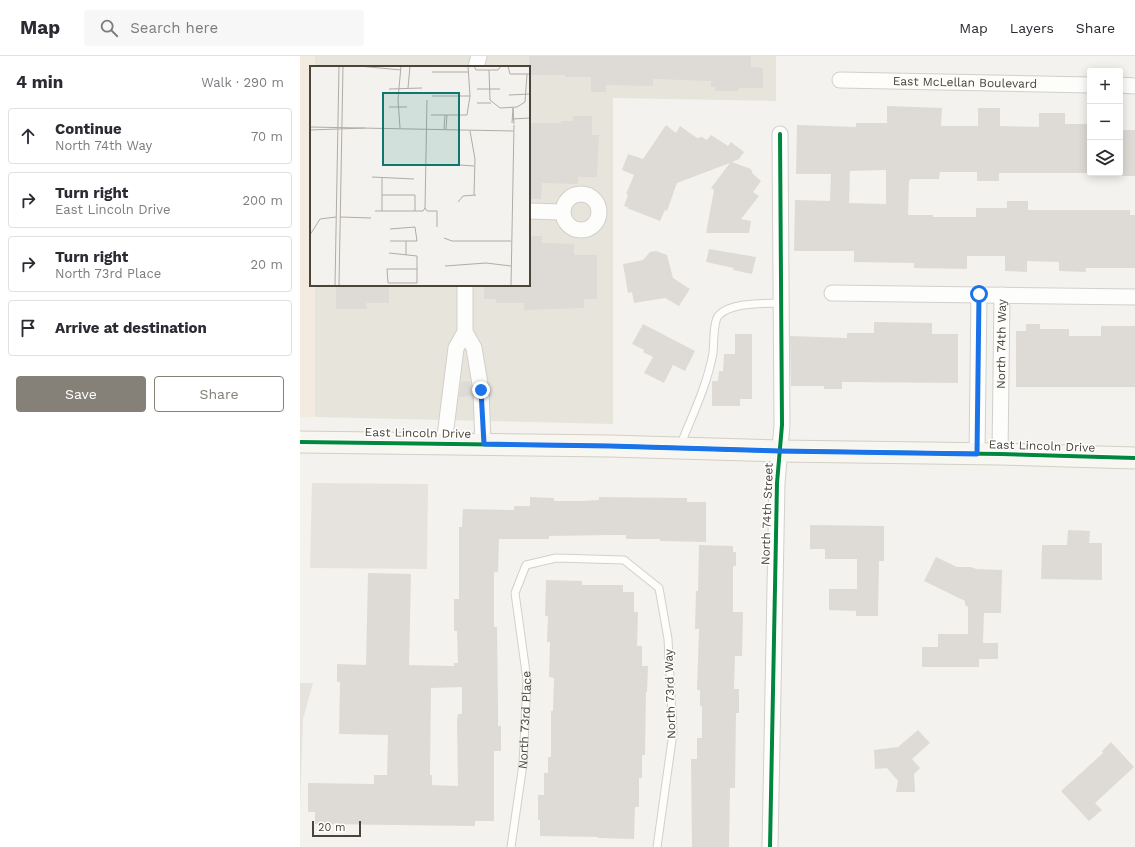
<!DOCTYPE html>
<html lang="en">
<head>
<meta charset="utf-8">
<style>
	:root { --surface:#fff; --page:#f7f7f7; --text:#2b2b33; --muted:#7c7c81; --line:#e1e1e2; --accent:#868178 }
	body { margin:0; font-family:"Work Sans",sans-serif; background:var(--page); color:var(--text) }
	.controls { position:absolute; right:12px; top:12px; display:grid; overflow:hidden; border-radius:4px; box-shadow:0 2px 10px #0003 }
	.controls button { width:36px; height:36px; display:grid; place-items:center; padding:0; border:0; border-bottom:1px solid var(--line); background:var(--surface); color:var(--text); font:20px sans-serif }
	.scale { position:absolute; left:12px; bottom:10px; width:49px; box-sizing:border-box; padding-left:4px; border:2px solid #4b4439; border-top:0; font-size:11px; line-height:14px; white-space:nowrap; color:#4b4439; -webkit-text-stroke:3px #fff; paint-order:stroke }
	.stop { position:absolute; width:12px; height:12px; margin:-9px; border:3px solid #1a73e8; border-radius:50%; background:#fff }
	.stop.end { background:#1a73e8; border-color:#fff; box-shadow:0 1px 4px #0008 }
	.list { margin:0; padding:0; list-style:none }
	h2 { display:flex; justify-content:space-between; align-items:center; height:52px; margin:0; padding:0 16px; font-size:17px }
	h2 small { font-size:13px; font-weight:400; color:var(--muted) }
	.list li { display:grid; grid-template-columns:26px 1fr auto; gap:12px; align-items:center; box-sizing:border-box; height:56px; margin:0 8px 8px; padding:0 8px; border:1px solid var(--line); border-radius:4px }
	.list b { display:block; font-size:15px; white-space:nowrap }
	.list p { margin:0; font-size:13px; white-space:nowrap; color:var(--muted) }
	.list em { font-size:13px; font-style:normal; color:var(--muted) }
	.actions { display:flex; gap:8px; padding:12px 16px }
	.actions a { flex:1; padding:9px 0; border:1px solid var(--accent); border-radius:4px; text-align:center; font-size:14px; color:var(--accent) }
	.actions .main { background:var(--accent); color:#fff }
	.icon { flex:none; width:22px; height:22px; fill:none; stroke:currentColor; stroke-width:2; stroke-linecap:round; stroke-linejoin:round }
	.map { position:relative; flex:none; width:835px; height:791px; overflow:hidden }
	header { display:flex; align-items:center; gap:24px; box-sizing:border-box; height:56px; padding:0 20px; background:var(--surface); border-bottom:1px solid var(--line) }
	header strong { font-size:19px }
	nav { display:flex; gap:22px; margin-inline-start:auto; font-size:14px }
	.search { width:280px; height:36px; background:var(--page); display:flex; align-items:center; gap:10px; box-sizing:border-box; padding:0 14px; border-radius:4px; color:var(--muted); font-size:15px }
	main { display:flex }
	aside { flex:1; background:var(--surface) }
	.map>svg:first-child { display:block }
</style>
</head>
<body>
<header>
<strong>Map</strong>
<div class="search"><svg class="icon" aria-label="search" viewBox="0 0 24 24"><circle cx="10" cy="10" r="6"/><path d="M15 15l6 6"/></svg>Search here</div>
<nav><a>Map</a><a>Layers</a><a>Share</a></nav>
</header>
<main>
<aside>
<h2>4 min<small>Walk · 290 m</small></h2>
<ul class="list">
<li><svg class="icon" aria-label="ahead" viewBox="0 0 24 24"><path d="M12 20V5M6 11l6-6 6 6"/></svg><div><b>Continue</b><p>North 74th Way</p></div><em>70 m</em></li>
<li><svg class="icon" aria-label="right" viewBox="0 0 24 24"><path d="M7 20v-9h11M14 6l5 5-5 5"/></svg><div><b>Turn right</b><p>East Lincoln Drive</p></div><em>200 m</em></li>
<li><svg class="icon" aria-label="right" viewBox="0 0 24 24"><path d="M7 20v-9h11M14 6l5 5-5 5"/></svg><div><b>Turn right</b><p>North 73rd Place</p></div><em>20 m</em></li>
<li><svg class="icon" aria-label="arrive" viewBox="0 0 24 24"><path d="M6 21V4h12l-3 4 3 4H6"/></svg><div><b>Arrive at destination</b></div></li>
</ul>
<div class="actions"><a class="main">Save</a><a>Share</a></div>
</aside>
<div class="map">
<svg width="835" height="791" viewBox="0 0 835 791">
	<rect width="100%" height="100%" fill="#f4f2ee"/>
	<path fill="#e7e4dc" d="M 15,0 L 476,0 L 476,45 L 313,42 L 313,368 L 15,361 L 15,229 L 229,229 L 229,11 L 15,11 Z"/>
	<path fill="#f3ebdf" d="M 0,0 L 15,0 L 15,11 L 11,11 L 11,229 L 15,229 L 15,361 L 0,361 Z"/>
	<path fill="#e6e3df" d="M 12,427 L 128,428 L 127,513 L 10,512 Z
		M 0,627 L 13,627 L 3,663 L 0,752 Z"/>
	<path fill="#dedbd6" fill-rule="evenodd" d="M 229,0 L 451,0 L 451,11 L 463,12 L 463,32 L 438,32 L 438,35 L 415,35 L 415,31 L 411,31 L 411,25 L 353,23 L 353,30 L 306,29 L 306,36 L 291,36 L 291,21 L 265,21 L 265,19 L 229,19 Z
		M 587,50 L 642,52 L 641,70 L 678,70 L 678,52 L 700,52 L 700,70 L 739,71 L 739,57 L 765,57 L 765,68 L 790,68 L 790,117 L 699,117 L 699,125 L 677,125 L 677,116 L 640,116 L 639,123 L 610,123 L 610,125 L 609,125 L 608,159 L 633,159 L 633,161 L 676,161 L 676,152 L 707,152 L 707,145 L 728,145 L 728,154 L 830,154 L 830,159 L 835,159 L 835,212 L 786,212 L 786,216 L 759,215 L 759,206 L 727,205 L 727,216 L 705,215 L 705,200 L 667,200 L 667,213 L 614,212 L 614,207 L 554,206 L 554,195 L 494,195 L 495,144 L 530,145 L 531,118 L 496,118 L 497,69 L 556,71 L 556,67 L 587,67 ZM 586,114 L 586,148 L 549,147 L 550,115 Z
		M 273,60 L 292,60 L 292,79 L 299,79 L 297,121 L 278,121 L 278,128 L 242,127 L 241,143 L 229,143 L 229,67 L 261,67 L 261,65 L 273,65 Z
		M 366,69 L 376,77 L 380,70 L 397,82 L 402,81 L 407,84 L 411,79 L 428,90 L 431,86 L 444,96 L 439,103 L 432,106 L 451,113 L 453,118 L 461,125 L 453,136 L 459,140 L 441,163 L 451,165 L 449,177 L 406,177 L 414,134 L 411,132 L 430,107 L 377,127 L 367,155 L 365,154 L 360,165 L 327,152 L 328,151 L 324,150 L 328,139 L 326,138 L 334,119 L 322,114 L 328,98 L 343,103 Z
		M 820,74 L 835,74 L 835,120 L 820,120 Z
		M 229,180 L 242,180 L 242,187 L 274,188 L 274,199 L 297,199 L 297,243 L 284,243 L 284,252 L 224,254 L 224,247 L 196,247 L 196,243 L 184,243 L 184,229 L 229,229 Z
		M 409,193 L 456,201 L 452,218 L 433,214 L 434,212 L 406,206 Z
		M 356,195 L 367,199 L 373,222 L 390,233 L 379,250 L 365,242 L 334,247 L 332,236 L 328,237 L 323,208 L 343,204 L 350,196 Z
		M 36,229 L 89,229 L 89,247 L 66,247 L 67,253 L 36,253 Z
		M 574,266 L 632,267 L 632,278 L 658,278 L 658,327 L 542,326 L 542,333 L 524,333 L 524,330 L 491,330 L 490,280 L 547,282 L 547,277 L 574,277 Z
		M 343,268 L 395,295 L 385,315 L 373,309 L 364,327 L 344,317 L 353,301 L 343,296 L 344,294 L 332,288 Z
		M 726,268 L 740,268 L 740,273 L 769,273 L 769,280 L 801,280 L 801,270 L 835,270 L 835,331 L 716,331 L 716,275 L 726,275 Z
		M 435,278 L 452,278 L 452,343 L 440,343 L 440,350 L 412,350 L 412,325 L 418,325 L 419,315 L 423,315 L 424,298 L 435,298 Z
		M 170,325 L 172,340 L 159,341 L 161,326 Z
		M 230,441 L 254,442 L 254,445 L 281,445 L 299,444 L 299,441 L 387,442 L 387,446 L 406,446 L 406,486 L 360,485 L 360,483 L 326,483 L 326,479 L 310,479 L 249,480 L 249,483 L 199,483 L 198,516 L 194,516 L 194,571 L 197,571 L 198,653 L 198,670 L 201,670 L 201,695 L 194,695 L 194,765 L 175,765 L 175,770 L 15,768 L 15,756 L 8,756 L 8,727 L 74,728 L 74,719 L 87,719 L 88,679 L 39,678 L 40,626 L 37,626 L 37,608 L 66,609 L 68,517 L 111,518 L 109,609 L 154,610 L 154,607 L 158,607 L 157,575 L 154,575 L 154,543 L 159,543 L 159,471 L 162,471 L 163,453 L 214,454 L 214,450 L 230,450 ZM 162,631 L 162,658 L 158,658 L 157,665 L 158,730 L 132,729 L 132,719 L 130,719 L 131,632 Z
		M 510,469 L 584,470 L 584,505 L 579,505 L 578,560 L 556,560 L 556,555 L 529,554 L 529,533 L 557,533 L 557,503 L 525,503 L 525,493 L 510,493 Z
		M 768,474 L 790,475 L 789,487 L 802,487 L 802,524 L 741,523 L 742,489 L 767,489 Z
		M 399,489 L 433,490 L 433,496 L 436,496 L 436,510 L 433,510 L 433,556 L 443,556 L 442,600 L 435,600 L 434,633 L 439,633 L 439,657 L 436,657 L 435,732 L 430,732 L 429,791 L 392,791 L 391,703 L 397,703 L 397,682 L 402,682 L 402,650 L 400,650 L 400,634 L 397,634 L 399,573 L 395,573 L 396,535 L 398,535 Z
		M 636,501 L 657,511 L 671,511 L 676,513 L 702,514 L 701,557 L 684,557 L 683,587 L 698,587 L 698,603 L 679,603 L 679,611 L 622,611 L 622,591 L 638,591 L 638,578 L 668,578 L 668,551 L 665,549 L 665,545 L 624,525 Z
		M 246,524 L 282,525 L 282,529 L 323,529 L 323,536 L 334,536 L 334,556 L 338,556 L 337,590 L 342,590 L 342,610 L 348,610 L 347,636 L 346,636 L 345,699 L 342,699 L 342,722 L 339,722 L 339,751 L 335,751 L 334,783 L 298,782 L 298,781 L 240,780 L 240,764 L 238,764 L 238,739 L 244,739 L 244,717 L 248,717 L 248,701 L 251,701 L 251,655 L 253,655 L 254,622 L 249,621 L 250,586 L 247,586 L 248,560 L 245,560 Z
		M 618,674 L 630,687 L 612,703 L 620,712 L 614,718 L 615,736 L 596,736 L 598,725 L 587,712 L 575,713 L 574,694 L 598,691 Z
		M 811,686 L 834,711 L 795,747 L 802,754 L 789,765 L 761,735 L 803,697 L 802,695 Z"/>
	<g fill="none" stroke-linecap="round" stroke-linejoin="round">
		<g stroke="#d2d0cb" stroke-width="9">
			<g id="lane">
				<path d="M 380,390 C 392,360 407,330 413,297 C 414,289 413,264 419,259 C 432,246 463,248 481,247"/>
				<path id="s1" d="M 211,791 L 223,708 L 227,624 L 215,537 L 226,509 L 256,502 L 324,504 L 359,532 L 368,583 L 373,677 L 357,791"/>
			</g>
		</g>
		<g stroke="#d2d0cb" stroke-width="17">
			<g id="street">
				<path d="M 176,11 L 179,0"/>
				<path id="s2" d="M 540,24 L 790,29"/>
				<path d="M 820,29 L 835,30"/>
				<circle cx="281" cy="156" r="18"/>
				<path d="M 229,155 L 262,156"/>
				<path d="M 165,229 L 165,276 L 174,292 L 181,334 L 183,388"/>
				<path d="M 532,237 L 835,241"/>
				<path d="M 144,388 L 156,292 L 165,276"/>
				<path d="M 677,398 L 679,238"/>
				<path id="s3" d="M 700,398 L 702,239"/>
				<path d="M 470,791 L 477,427 L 482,369 L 480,78"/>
			</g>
		</g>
		<g stroke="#d3cfc5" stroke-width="23">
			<path id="secondary" d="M 0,386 L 310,390 L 480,395 L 700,398 L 835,402"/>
		</g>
		<use href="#lane" stroke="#fdfdfc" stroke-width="7"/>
		<use href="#street" stroke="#fdfdfc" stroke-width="15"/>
		<use href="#secondary" stroke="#f7f6f1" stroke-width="21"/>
		<g stroke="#fff" stroke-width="6">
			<path id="cycleway" d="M 0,386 L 310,390 L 480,395 L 700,398 L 835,402
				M 470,791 L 477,427 L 482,369 L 480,78"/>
		</g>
		<use href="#cycleway" stroke="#00873e" stroke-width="4"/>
	</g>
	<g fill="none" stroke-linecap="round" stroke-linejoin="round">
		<path stroke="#1a73e8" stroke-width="5" d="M 181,334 L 184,388 L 310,390 L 480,395 L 677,398 L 679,238"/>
	</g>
	<g text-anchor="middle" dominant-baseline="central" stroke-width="3" stroke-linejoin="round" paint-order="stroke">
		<g font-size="12" fill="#4b4439" stroke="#fff">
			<text stroke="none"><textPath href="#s2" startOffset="125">East McLellan Boulevard</textPath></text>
			<text stroke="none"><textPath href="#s3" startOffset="110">North 74th Way</textPath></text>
			<text transform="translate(118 377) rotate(1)">East Lincoln Drive</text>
			<text transform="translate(742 390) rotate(2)">East Lincoln Drive</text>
			<text transform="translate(467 458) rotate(-88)">North 74th Street</text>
			<text transform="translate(370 638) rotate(-92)">North 73rd Way</text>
			<text stroke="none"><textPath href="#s1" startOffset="128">North 73rd Place</textPath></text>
		</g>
	</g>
	<g transform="translate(10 10)">
		<rect width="220" height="220" fill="#f4f2ee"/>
		<path fill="none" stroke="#b0aca6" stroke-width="1" d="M 49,0 L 91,4M 164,0 L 166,4 L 188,4 L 191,0M 198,0 L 200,8 L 220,8M 179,4 L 180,34 L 190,42 L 207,41 L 215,36 L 217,8M 122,6 L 158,6M 98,22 L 100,0M 79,23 L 112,22M 167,23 L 190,23M 199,29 L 220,28M 122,30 L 160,30M 167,37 L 181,37M 79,41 L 97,41M 203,42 L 204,58M 121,49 L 157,49 L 160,30 L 158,0M 202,53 L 220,52M 202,57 L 203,42M 0,61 L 203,65M 90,62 L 88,33 L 91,0M 134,63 L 135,49M 136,63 L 137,49M 0,64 L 55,62M 160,65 L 165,93 L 164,129M 150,99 L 164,100M 62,111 L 104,113M 72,129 L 105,129 L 105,145M 148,136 L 153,130 L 166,129M 115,142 L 117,145 L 127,145 L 127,161M 65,145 L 113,145 L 115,142 L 117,34M 72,145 L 72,112M 30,151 L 61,152M 80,163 L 105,161 L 107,175 L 80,175M 0,169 L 10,153 L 26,151M 134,172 L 142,175 L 201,175M 79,187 L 107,190 L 107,217 L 78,217 L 77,203 L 107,203M 96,189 L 96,175M 135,200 L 176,197 L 201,200M 25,220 L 29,0M 29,220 L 33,0M 201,220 L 204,59"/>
		<path fill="#0f766e" fill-opacity="0.15" stroke="#0f766e" stroke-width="2" d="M 73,27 L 149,27 L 149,99 L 73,99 Z"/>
		<rect width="220" height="220" fill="none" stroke="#4b4439" stroke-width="2"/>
	</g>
</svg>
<div class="controls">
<button>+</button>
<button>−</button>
<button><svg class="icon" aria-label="layers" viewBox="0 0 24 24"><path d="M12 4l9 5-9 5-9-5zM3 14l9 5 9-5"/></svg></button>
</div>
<div class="scale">20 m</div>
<div class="stop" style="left:679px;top:238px"></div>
<div class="stop end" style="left:181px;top:334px"></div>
</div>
</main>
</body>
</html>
